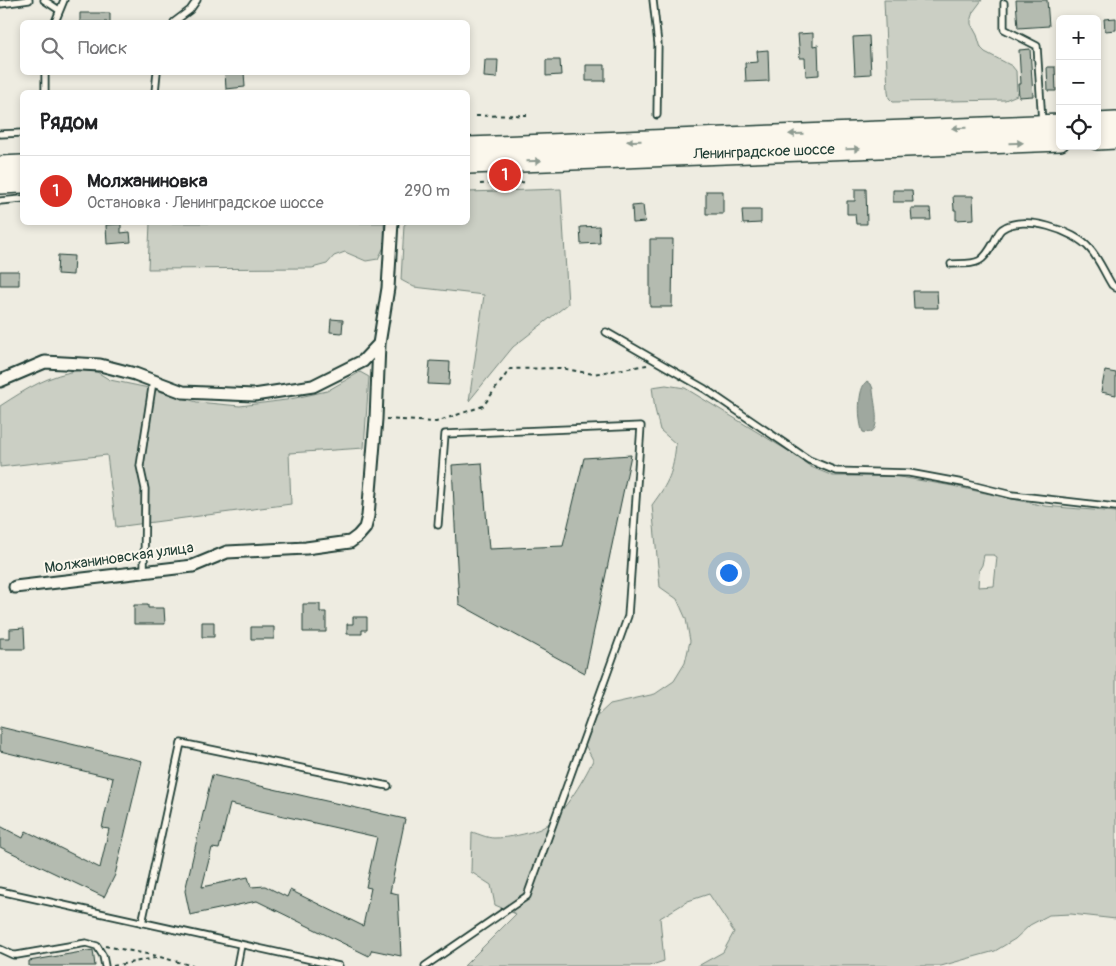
<!DOCTYPE html>
<html lang="ru">
<head>
<meta charset="utf-8">
<style>
	:root { --surface:#fff; --page:#f6f6f6; --text:#202124; --muted:#757577; --line:#e0e0e0; --accent:#d93025 }
	body { margin:0; font-family:Pangolin,sans-serif; background:var(--page); color:var(--text) }
	.controls { position:absolute; right:15px; top:15px; display:grid; overflow:hidden; border-radius:8px; box-shadow:0 2px 8px #0003 }
	.controls button { width:45px; height:45px; display:grid; place-items:center; padding:0; border:0; border-bottom:1px solid var(--line); background:var(--surface); color:var(--text); font:25px sans-serif }
	.you { position:absolute; left:728px; top:572px; width:18px; height:18px; margin:-12px; border:4px solid #fff; border-radius:50%; background:#1a73e8; box-shadow:0 0 0 8px #1a73e833 }
	.badge { display:grid; place-items:center; width:32px; height:32px; border-radius:50%; background:var(--accent); color:#fff; font-size:16px; font-weight:700 }
	.pin { position:absolute; translate:-50% -50%; border:2px solid #fff; box-shadow:0 1px 5px #0006 }
	.list { margin:0; padding:0; list-style:none }
	h2 { display:flex; justify-content:space-between; align-items:center; height:65px; margin:0; padding:0 20px; font-size:21px }
	h2 small { font-size:16px; font-weight:400; color:var(--muted) }
	.list li { display:grid; grid-template-columns:32px 1fr auto; gap:15px; align-items:center; box-sizing:border-box; height:70px; padding:0 20px; border-top:1px solid var(--line) }
	.list b { display:block; font-size:19px; white-space:nowrap }
	.list p { margin:0; font-size:16px; white-space:nowrap; color:var(--muted) }
	.list em { font-size:16px; font-style:normal; color:var(--muted) }
	.icon { flex:none; width:28px; height:28px; fill:none; stroke:currentColor; stroke-width:2; stroke-linecap:round; stroke-linejoin:round }
	.map { position:relative; flex:none; width:1116px; height:966px; overflow:hidden }
	.search { position:absolute; background:var(--surface); box-shadow:0 2px 8px #0003; left:20px; top:20px; width:450px; height:55px; display:flex; align-items:center; gap:12px; box-sizing:border-box; padding:0 18px; border-radius:8px; color:var(--muted); font-size:19px }
	.panel { position:absolute; background:var(--surface); box-shadow:0 2px 8px #0003; left:20px; top:90px; width:450px; height:135px; border-radius:8px }
	.map>svg:first-child { display:block }
</style>
</head>
<body>
<div class="map">
<svg width="1116" height="966" viewBox="0 0 1116 966">
	<rect width="100%" height="100%" fill="#eeece1"/>
	<filter id="ink" filterUnits="userSpaceOnUse"><feTurbulence type="fractalNoise" baseFrequency=".02" numOctaves="2"/><feDisplacementMap in="SourceGraphic" scale="10" xChannelSelector="R" yChannelSelector="G"/><feConvolveMatrix kernelMatrix="1 2 1 2 8 2 1 2 1" color-interpolation-filters="sRGB"/></filter>
	<g filter="url(#ink)">
		<path fill="#cbcfc4" stroke="#75867c" fill-rule="evenodd" d="M 884,0 L 982,0 L 973,12 L 971,18 L 971,24 L 977,35 L 981,48 L 985,52 L 1012,66 L 1016,71 L 1017,95 L 1005,100 L 893,102 L 889,98 L 888,92 Z
			M 561,189 L 568,304 L 513,347 L 469,401 L 484,295 L 414,287 L 401,280 L 404,225 L 408,222 L 468,222 L 468,192 Z
			M 150,223 L 384,223 L 385,245 L 378,259 L 366,261 L 345,252 L 334,256 L 327,264 L 312,268 L 148,269 Z
			M 81,370 L 97,372 L 110,380 L 144,387 L 197,402 L 240,406 L 286,400 L 327,391 L 360,372 L 369,377 L 364,448 L 289,453 L 291,504 L 116,527 L 107,455 L 0,467 L 0,406 C 28,388 48,375 81,370 Z
			M 666,385 L 685,388 L 790,452 L 811,467 L 833,476 L 894,476 L 953,486 L 1045,506 L 1116,512 L 1116,919 L 1071,914 L 1049,915 L 1030,925 L 1015,939 L 995,951 L 941,966 L 698,966 L 723,952 L 734,932 L 709,894 L 688,901 L 660,918 L 664,961 L 649,966 L 464,966 L 516,914 L 495,905 L 491,885 L 471,872 L 472,832 C 479,834 487,838 494,838 C 508,838 527,834 540,829 C 560,820 584,780 593,760 L 583,741 L 593,720 L 610,704 L 655,694 L 674,681 L 685,663 L 690,641 L 686,619 L 677,599 L 660,587 L 652,505 C 669,482 673,473 676,444 L 660,430 L 655,409 L 652,387 ZM 984,555 L 994,555 L 997,557 L 994,586 L 978,587 L 979,570 L 982,565 Z"/>
		<path fill="#9fa89f" stroke="#6c7d74" d="M 867,381 L 871,384 L 873,389 C 873,401 885,438 863,432 C 858,422 857,388 867,381 Z"/>
		<path fill="#b4bbb0" stroke="#1f3d34" fill-rule="evenodd" d="M 1016,0 L 1047,0 L 1049,26 L 1018,28 Z
			M 80,13 L 110,13 L 110,22 L 80,22 Z
			M 1116,18 L 1116,30 L 1105,31 L 1104,19 Z
			M 813,33 L 813,46 L 818,45 L 819,75 L 806,76 L 805,58 L 800,58 L 798,34 Z
			M 869,36 L 871,74 L 855,75 L 853,37 Z
			M 1030,49 L 1033,96 L 1019,97 L 1018,84 L 1021,84 L 1019,50 Z
			M 768,50 L 769,81 L 746,82 L 745,63 L 758,62 L 757,51 Z
			M 485,60 L 498,60 L 497,78 L 484,77 Z
			M 546,60 L 560,60 L 561,75 L 546,76 Z
			M 586,65 L 605,65 L 605,81 L 586,81 Z
			M 1047,67 L 1055,67 L 1056,91 L 1048,91 Z
			M 225,72 L 244,72 L 245,87 L 226,89 Z
			M 855,189 L 866,189 L 867,224 L 856,224 L 855,214 L 847,214 L 847,201 L 855,201 Z
			M 893,190 L 912,190 L 913,202 L 893,202 Z
			M 706,191 L 723,191 L 723,214 L 706,214 Z
			M 953,196 L 973,196 L 974,219 L 956,220 L 956,210 L 954,210 Z
			M 643,205 L 645,222 L 633,223 L 632,206 Z
			M 911,208 L 930,208 L 931,220 L 912,220 Z
			M 742,210 L 761,210 L 761,223 L 743,224 Z
			M 121,224 L 121,233 L 130,232 L 131,242 L 107,244 L 106,225 Z
			M 599,226 L 600,243 L 581,244 L 580,227 Z
			M 650,239 L 673,239 L 672,307 L 650,307 Z
			M 58,255 L 74,256 L 73,275 L 57,274 Z
			M 0,271 L 19,271 L 19,285 L 0,285 Z
			M 913,291 L 937,291 L 938,308 L 914,308 Z
			M 331,319 L 343,320 L 342,333 L 330,332 Z
			M 430,361 L 450,362 L 449,385 L 428,384 Z
			M 1105,371 L 1116,373 L 1116,395 L 1101,392 Z
			M 631,455 L 585,673 L 459,604 L 452,465 L 482,463 L 489,549 L 563,546 L 584,458 Z
			M 303,604 L 320,604 L 320,612 L 326,612 L 326,632 L 303,632 Z
			M 134,605 L 148,605 L 148,608 L 164,608 L 165,624 L 134,624 Z
			M 353,617 L 367,617 L 367,630 L 362,630 L 362,634 L 347,634 L 347,624 L 353,624 Z
			M 202,622 L 214,622 L 214,637 L 202,637 Z
			M 251,627 L 274,627 L 274,639 L 251,639 Z
			M 24,628 L 25,649 L 0,649 L 0,638 L 10,638 L 10,629 Z
			M 0,727 L 142,761 L 115,875 L 104,897 L 0,847 L 0,826 L 23,838 L 26,831 L 100,868 L 109,829 L 102,828 L 113,778 L 0,751 Z
			M 212,775 L 405,819 L 390,892 L 398,894 L 401,956 L 372,950 L 369,956 L 257,901 L 190,915 L 185,891 ZM 230,804 L 377,837 L 366,887 L 371,888 L 363,926 L 290,890 L 287,897 L 265,886 L 251,887 L 248,877 L 202,887 L 212,848 L 219,849 Z
			M 93,950 L 95,966 L 29,966 L 29,961 Z"/>
		<g fill="none" stroke-linecap="round" stroke-linejoin="round">
			<g stroke="#1f3d34" stroke-width="9">
				<path id="service" d="M 44,0 L 59,10
					M 653,0 L 658,44 L 657,115
					M 1004,3 L 1004,29 L 1037,46 L 1042,122
					M 0,4 L 29,0
					M 55,22 L 64,0
					M 174,22 L 190,10 L 197,0
					M 45,92 L 45,72
					M 155,92 L 157,72
					M 0,134 L 22,133
					M 0,201 L 22,199
					M 951,264 C 977,263 981,266 994,242 C 996,238 998,232 1002,229 C 1024,214 1074,230 1090,249 C 1099,259 1105,274 1112,285 L 1116,288
					M 606,332 L 705,389 L 809,460 L 836,471 L 909,473 L 963,483 L 1012,495 L 1116,507
					M 144,572 L 145,489 L 140,466 L 153,381
					M 0,891 L 339,966
					M 142,923 L 181,743 L 388,786
					M 0,949 L 13,955 L 17,955 L 86,943 L 97,946 L 103,956 L 105,966
					M 237,966 L 241,945
					M 425,966 L 527,896 L 628,616 L 641,426 L 445,434 L 438,525"/>
			</g>
			<g stroke="#1f3d34" stroke-width="15">
				<path id="minor" d="M 0,381 L 45,362 L 100,365 L 135,374 L 183,392 L 254,395 L 313,386 L 363,361 L 379,344
					M 15,587 L 193,566 L 227,552 L 306,548 L 350,542 L 358,536 L 365,528 L 368,516 L 376,419 L 379,344 L 388,288 L 392,222"/>
			</g>
			<g stroke="#1f3d34" stroke-width="22">
				<path id="trunk" d="M 1097,123 L 1116,122
					M 1097,140 L 1116,139
					M 468,147 L 1060,124
					M 468,164 L 1060,141
					M 0,166 L 22,165
					M 0,184 L 22,183"/>
			</g>
			<path stroke="#1f3d34" stroke-width="2" stroke-dasharray="4 4" stroke-linecap="butt" d="M 476,116 L 527,115
				M 480,184 L 527,182
				M 386,419 L 436,422 L 483,406 L 510,369 L 560,368 L 593,374 L 647,365
				M 105,946 L 157,956
				M 113,966 L 160,957 L 193,966"/>
			<use href="#service" stroke="#fbf7ec" stroke-width="5.5"/>
			<use href="#minor" stroke="#fbf7ec" stroke-width="11"/>
			<use href="#trunk" stroke="#fbf7ec" stroke-width="19"/>
		</g>
		<defs><path id="oneway-solid" d="M-6-.8H1V-3.2L6.5 0L1 3.2V.8H-6Z" transform="scale(1.25)"/></defs>
		<g fill="#8d9a90">
			<use href="#oneway-solid" transform="translate(959 128) rotate(178)"/>
			<use href="#oneway-solid" transform="translate(796 134) rotate(178)"/>
			<use href="#oneway-solid" transform="translate(634 141) rotate(178)"/>
			<use href="#oneway-solid" transform="translate(1016 143) rotate(-2)"/>
			<use href="#oneway-solid" transform="translate(853 149) rotate(-2)"/>
			<use href="#oneway-solid" transform="translate(534 161) rotate(-2)"/>
		</g>
	</g>
	<g text-anchor="middle" dominant-baseline="central" stroke-width="4" stroke-linejoin="round" paint-order="stroke">
		<g font-size="15" fill="#1f3d34" stroke="#fbf7ec">
			<text transform="translate(764 152) rotate(-2)">Ленинградское шоссе</text>
			<text transform="translate(119 558) rotate(-8)">Молжаниновская улица</text>
		</g>
	</g>
</svg>
<div class="controls">
<button>+</button>
<button>−</button>
<button><svg class="icon" aria-label="locate" viewBox="0 0 24 24"><circle cx="12" cy="12" r="6"/><path d="M12 2v4M12 18v4M2 12h4M18 12h4"/></svg></button>
</div>
<div class="you"></div>
<div class="pin badge" style="left:505px;top:175px">1</div>
<div class="search"><svg class="icon" aria-label="search" viewBox="0 0 24 24"><circle cx="10" cy="10" r="6"/><path d="M15 15l6 6"/></svg>Поиск</div>
<section class="panel">
<h2>Рядом<small></small></h2>
<ul class="list">
<li><span class="badge">1</span><div><b>Молжаниновка</b><p>Остановка · Ленинградское шоссе</p></div><em>290 m</em></li>
</ul>
</section>
</div>
</body>
</html>
